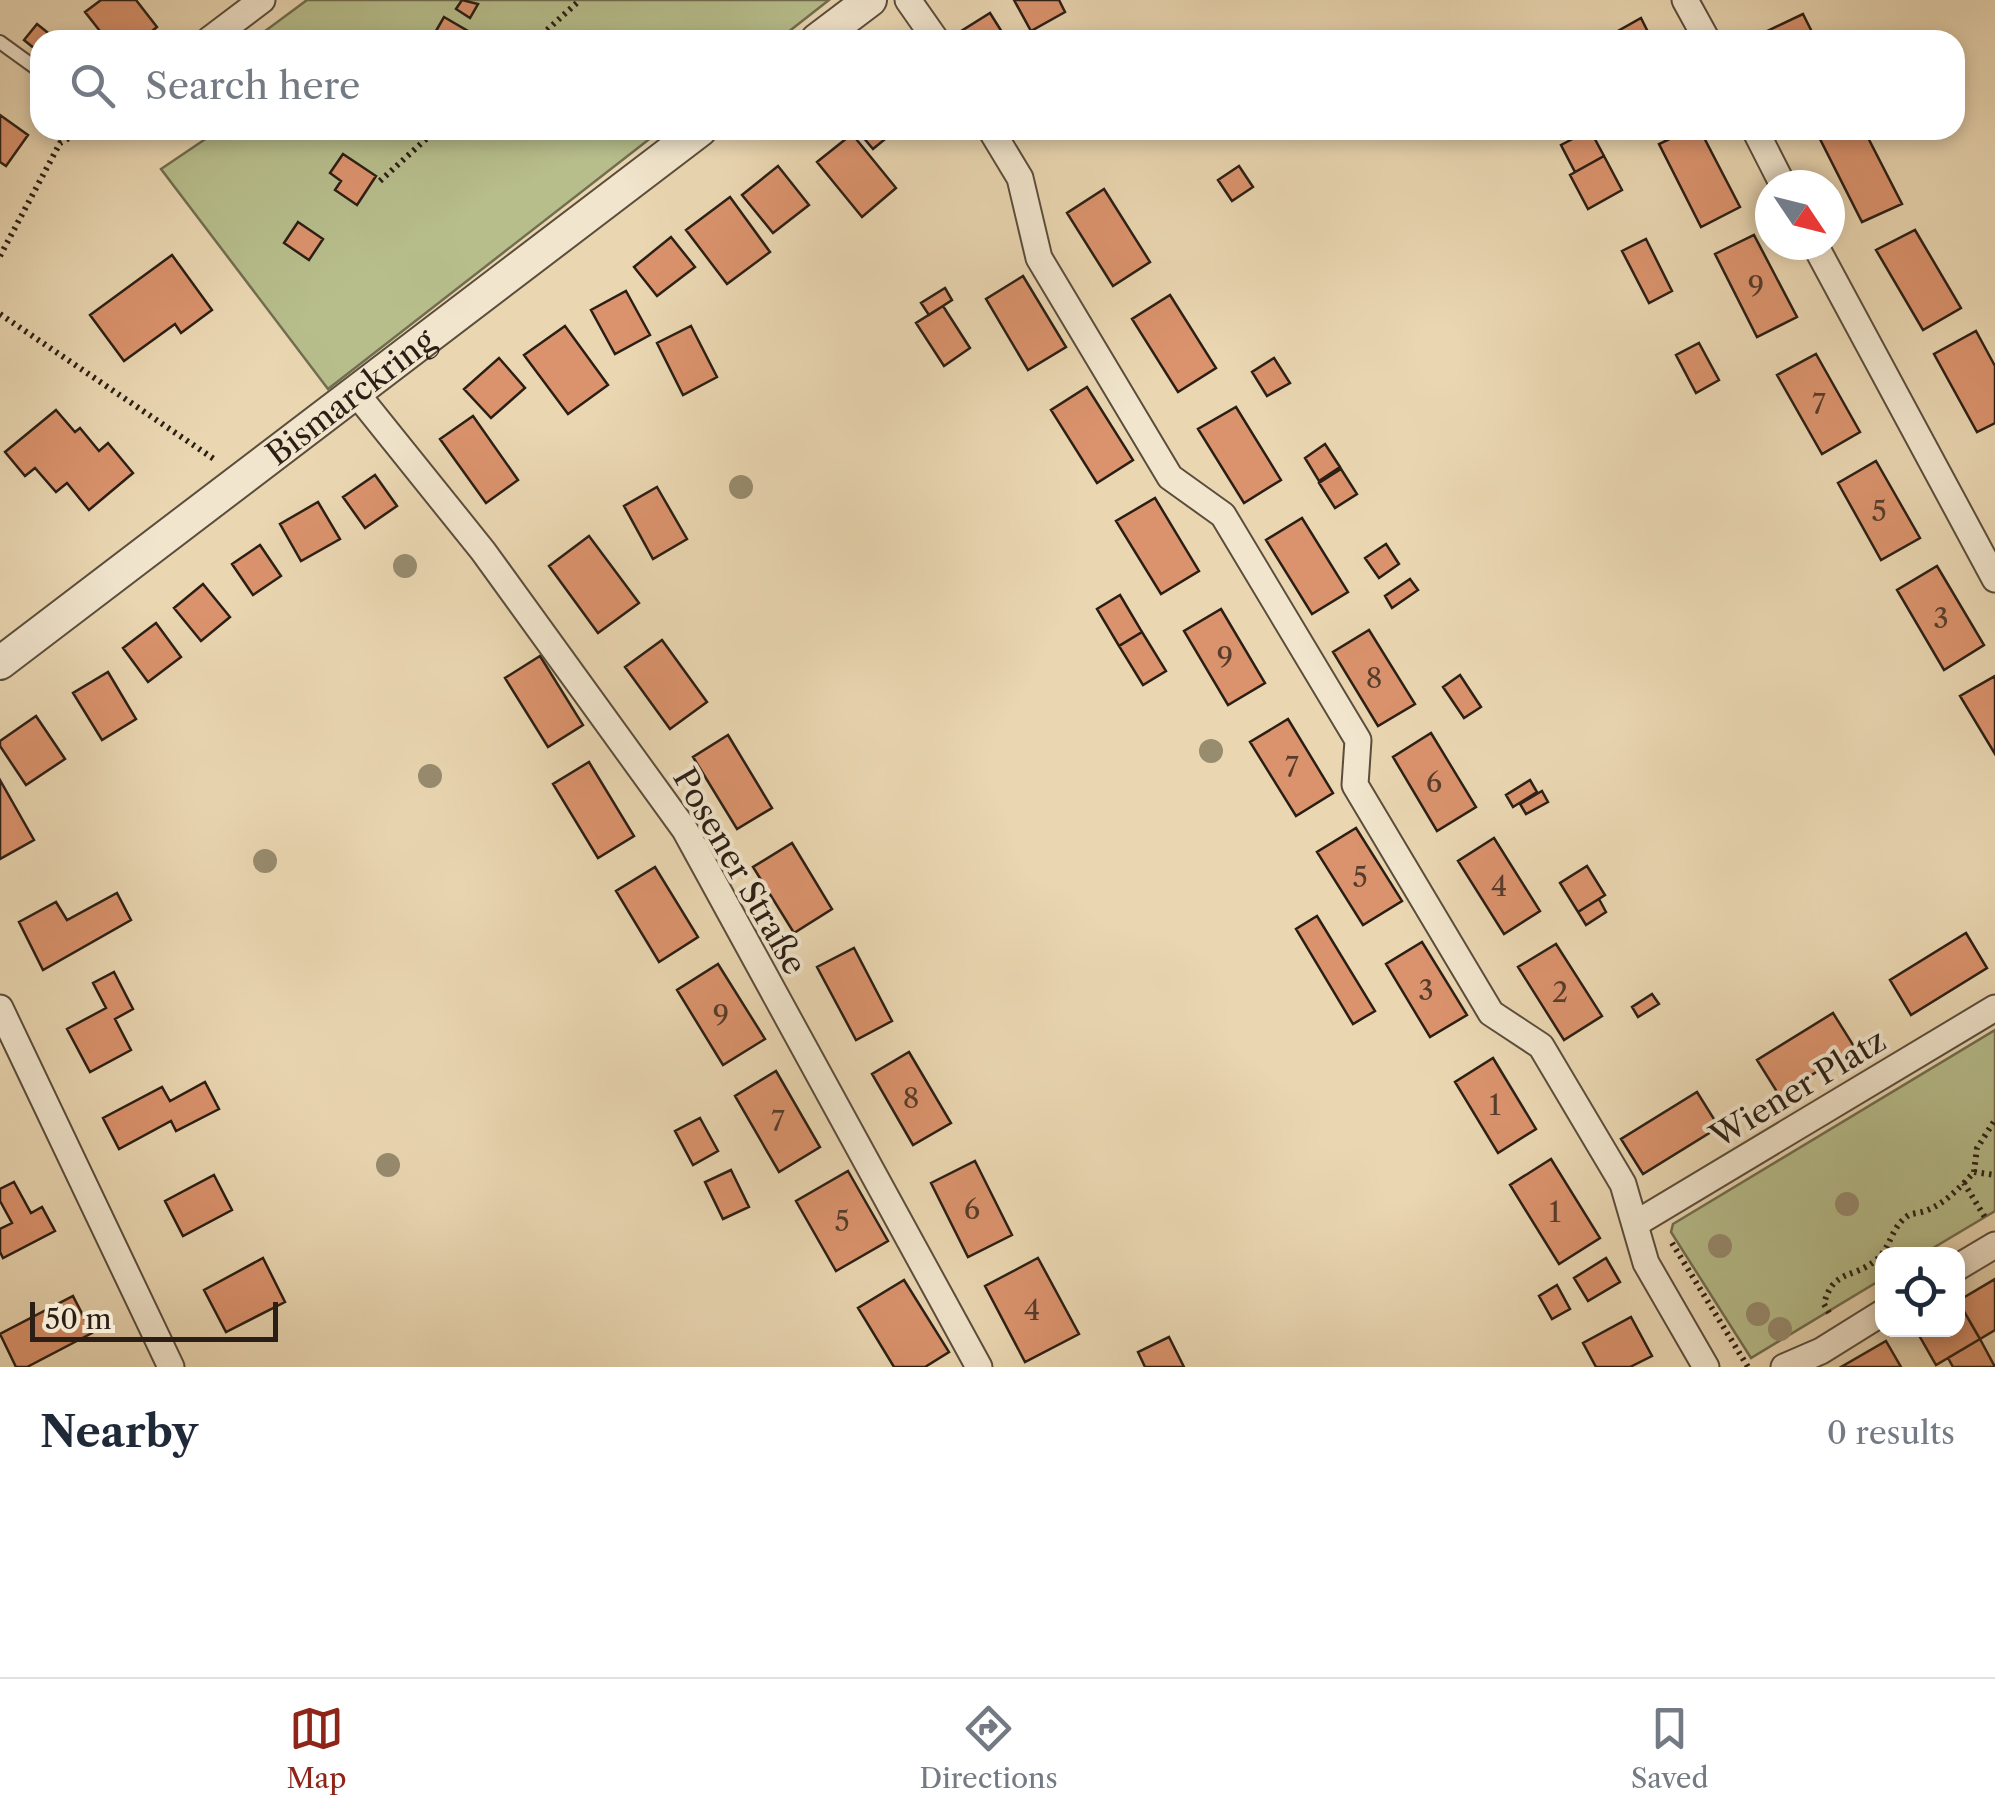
<!DOCTYPE html>
<html lang="en">
<head>
<meta charset="utf-8">
<style>
	:root { --surface:#fff; --page:#f6f6f7; --text:#1f2937; --muted:#747a83; --line:#e0e1e3; --accent:#8f2418 }
	body { margin:0; font-family:"Libre Caslon Text",serif; background:var(--page); color:var(--text) }
	.controls { position:absolute; right:30px; bottom:30px; display:grid; overflow:hidden; border-radius:20px; box-shadow:0 5px 15px #0003 }
	.controls button { width:90px; height:90px; display:grid; place-items:center; padding:0; border:0; border-bottom:2px solid var(--line); background:var(--surface); color:var(--text); font:50px sans-serif }
	.compass { position:absolute; left:1755px; top:170px; width:90px; height:90px; border-radius:50%; background:var(--surface); box-shadow:0 5px 15px #0003; rotate:125deg }
	.scale { position:absolute; left:30px; bottom:25px; width:248px; box-sizing:border-box; padding-left:10px; border:5px solid #2b1f15; border-top:0; font-size:28px; line-height:35px; white-space:nowrap; color:#2b1f15; -webkit-text-stroke:8px #f1e5cd; paint-order:stroke }
	.list { margin:0; padding:0; list-style:none }
	h2 { display:flex; justify-content:space-between; align-items:center; height:130px; margin:0; padding:0 40px; font-size:42px }
	h2 small { font-size:32px; font-weight:400; color:var(--muted) }
	.icon { flex:none; width:55px; height:55px; fill:none; stroke:currentColor; stroke-width:2; stroke-linecap:round; stroke-linejoin:round }
	.map { position:relative; flex:none; width:1995px; height:1367px; overflow:hidden }
	.search { position:absolute; background:var(--surface); box-shadow:0 5px 15px #0003; left:30px; right:30px; top:30px; height:110px; display:flex; align-items:center; gap:25px; box-sizing:border-box; padding:0 35px; border-radius:30px; color:var(--muted); font-size:38px }
	.sheet { height:310px; background:var(--surface) }
	nav { display:flex; justify-content:space-around; align-items:center; box-sizing:border-box; height:140px; border-top:2px solid var(--line); background:var(--surface); font-size:28px; color:var(--muted) }
	nav a { display:grid; justify-items:center; gap:5px }
	nav .on { color:var(--accent) }
	.map>svg:first-child { display:block }
</style>
</head>
<body>
<div class="map">
<svg width="1995" height="1367" viewBox="0 0 1995 1367">
	<rect width="100%" height="100%" fill="#ead7b2"/>
	<filter id="stains"><feTurbulence type="fractalNoise" baseFrequency=".002" numOctaves="4"/><feColorMatrix values="0 0 0 0 .2 0 0 0 0 .09 0 0 0 0 .02 0 0 0 .5 -.17"/></filter>
	<radialGradient id="worn" r=".72"><stop offset=".6" stop-color="#630" stop-opacity="0"/><stop offset="1" stop-color="#630" stop-opacity=".3"/></radialGradient>
	<path fill="#b7be8c" stroke="#716e50" stroke-width="2.5" d="M 307,0 L 829,0 L 778,40 L 253,40 Z
		M 197,130 L 661,130 L 328,389 L 161,169 L 204,140 Z
		M 1995,1030 L 1995,1211 L 1923,1254 L 1882,1254 L 1882,1279 L 1751,1358 L 1671,1232 L 1673,1224 Z"/>
	<path fill="#db936d" stroke="#2b1f15" stroke-width="2.5" d="M 101,0 L 136,0 L 157,27 L 141,40 L 107,40 L 85,12 Z
		M 462,0 L 478,4 L 470,18 L 456,9 Z
		M 1014,0 L 1059,0 L 1065,12 L 1031,31 Z
		M 990,13 L 1007,40 L 952,40 L 950,38 Z
		M 1803,14 L 1816,40 L 1767,40 L 1763,33 Z
		M 444,17 L 473,34 L 469,40 L 439,40 L 433,36 Z
		M 1641,18 L 1652,40 L 1602,40 Z
		M 37,24 L 57,40 L 40,40 L 40,53 L 24,40 Z
		M 0,115 L 28,135 L 6,166 L 0,162 Z
		M 857,130 L 896,130 L 873,149 Z
		M 1590,130 L 1604,156 L 1575,172 L 1561,145 Z
		M 1688,130 L 1700,130 L 1740,207 L 1701,227 L 1659,144 Z
		M 1840,130 L 1864,130 L 1902,204 L 1862,222 L 1820,139 Z
		M 852,134 L 896,188 L 862,217 L 817,162 Z
		M 343,154 L 376,176 L 357,205 L 335,190 L 341,181 L 330,173 Z
		M 1604,156 L 1622,190 L 1588,209 L 1570,175 Z
		M 778,166 L 809,205 L 773,233 L 742,195 Z
		M 1239,166 L 1253,187 L 1232,201 L 1218,180 Z
		M 1104,189 L 1150,262 L 1113,286 L 1067,213 Z
		M 730,197 L 770,252 L 727,284 L 686,230 Z
		M 298,222 L 323,239 L 309,260 L 284,243 Z
		M 1915,230 L 1961,308 L 1923,330 L 1876,250 Z
		M 1754,235 L 1797,317 L 1757,337 L 1715,254 Z
		M 671,237 L 695,267 L 657,296 L 634,267 Z
		M 1646,239 L 1672,291 L 1649,303 L 1622,251 Z
		M 172,255 L 212,310 L 181,333 L 175,324 L 124,361 L 90,315 Z
		M 1023,276 L 1066,347 L 1028,370 L 986,299 Z
		M 945,288 L 952,300 L 929,315 L 921,303 Z
		M 626,291 L 650,335 L 615,354 L 591,310 Z
		M 1170,295 L 1216,368 L 1178,392 L 1132,319 Z
		M 943,306 L 970,348 L 944,366 L 916,323 Z
		M 565,326 L 608,385 L 568,414 L 524,355 Z
		M 691,326 L 717,377 L 683,395 L 657,343 Z
		M 1976,331 L 1995,366 L 1995,423 L 1977,432 L 1934,354 Z
		M 1699,343 L 1719,380 L 1696,393 L 1676,355 Z
		M 1816,354 L 1860,432 L 1822,454 L 1777,375 Z
		M 499,358 L 525,388 L 491,418 L 464,389 Z
		M 1274,358 L 1290,383 L 1267,396 L 1252,372 Z
		M 1087,387 L 1133,460 L 1097,483 L 1051,410 Z
		M 1236,407 L 1281,480 L 1244,503 L 1198,429 Z
		M 56,410 L 75,432 L 80,428 L 99,451 L 108,443 L 133,473 L 89,510 L 67,483 L 56,492 L 35,468 L 25,476 L 5,452 Z
		M 473,416 L 518,480 L 486,503 L 440,439 Z
		M 1325,444 L 1340,467 L 1319,481 L 1305,458 Z
		M 1876,461 L 1920,538 L 1881,560 L 1838,483 Z
		M 1341,469 L 1357,494 L 1335,508 L 1319,483 Z
		M 375,475 L 397,506 L 365,528 L 343,497 Z
		M 657,487 L 687,539 L 653,559 L 624,506 Z
		M 1155,498 L 1199,571 L 1161,594 L 1116,521 Z
		M 318,502 L 340,539 L 301,561 L 280,524 Z
		M 1302,518 L 1348,592 L 1312,614 L 1266,540 Z
		M 589,536 L 639,603 L 598,633 L 549,566 Z
		M 1386,544 L 1399,564 L 1379,578 L 1365,558 Z
		M 260,545 L 281,576 L 253,595 L 232,564 Z
		M 1937,566 L 1984,645 L 1944,670 L 1897,590 Z
		M 1410,579 L 1418,590 L 1392,608 L 1385,596 Z
		M 203,584 L 230,617 L 201,641 L 174,608 Z
		M 1120,595 L 1142,632 L 1119,646 L 1097,609 Z
		M 1221,609 L 1265,683 L 1228,705 L 1184,631 Z
		M 156,623 L 181,657 L 148,682 L 123,648 Z
		M 1369,630 L 1415,704 L 1378,726 L 1333,652 Z
		M 1142,632 L 1166,671 L 1143,685 L 1119,646 Z
		M 662,640 L 707,702 L 670,729 L 625,667 Z
		M 540,656 L 583,725 L 548,747 L 505,678 Z
		M 108,672 L 136,719 L 102,740 L 73,693 Z
		M 1460,675 L 1481,707 L 1464,718 L 1443,687 Z
		M 1995,676 L 1995,754 L 1960,696 Z
		M 36,716 L 65,759 L 26,785 L 0,746 L 0,741 Z
		M 1288,719 L 1333,793 L 1296,816 L 1250,742 Z
		M 1431,733 L 1476,807 L 1437,831 L 1393,757 Z
		M 728,735 L 772,808 L 737,829 L 693,757 Z
		M 589,762 L 634,836 L 598,858 L 553,784 Z
		M 0,780 L 34,840 L 0,859 Z
		M 1530,780 L 1537,792 L 1513,807 L 1506,795 Z
		M 1542,791 L 1548,802 L 1526,814 L 1520,804 Z
		M 1356,828 L 1402,901 L 1363,925 L 1317,852 Z
		M 1494,838 L 1540,911 L 1504,934 L 1458,861 Z
		M 792,843 L 832,909 L 794,933 L 753,867 Z
		M 1587,866 L 1605,895 L 1578,912 L 1560,883 Z
		M 655,867 L 698,937 L 659,962 L 616,891 Z
		M 117,893 L 131,920 L 43,970 L 19,922 L 56,902 L 67,920 Z
		M 1599,899 L 1606,912 L 1586,925 L 1578,912 Z
		M 1317,916 L 1375,1011 L 1353,1024 L 1296,929 Z
		M 1966,933 L 1987,968 L 1911,1015 L 1890,980 Z
		M 1422,942 L 1467,1015 L 1430,1037 L 1386,964 Z
		M 1556,944 L 1602,1016 L 1564,1040 L 1518,967 Z
		M 854,948 L 892,1021 L 856,1040 L 817,967 Z
		M 718,964 L 765,1039 L 723,1065 L 677,990 Z
		M 114,972 L 133,1009 L 115,1019 L 131,1050 L 90,1072 L 67,1029 L 106,1008 L 93,983 Z
		M 1652,994 L 1659,1004 L 1638,1017 L 1632,1007 Z
		M 1833,1013 L 1855,1048 L 1779,1095 L 1757,1060 Z
		M 909,1052 L 951,1123 L 913,1145 L 872,1074 Z
		M 1493,1058 L 1536,1129 L 1498,1153 L 1455,1082 Z
		M 776,1071 L 820,1147 L 779,1172 L 735,1096 Z
		M 205,1082 L 219,1109 L 176,1131 L 171,1121 L 119,1149 L 103,1118 L 162,1087 L 170,1101 Z
		M 1697,1092 L 1719,1127 L 1643,1174 L 1621,1139 Z
		M 700,1118 L 718,1151 L 693,1165 L 675,1131 Z
		M 1551,1159 L 1600,1238 L 1559,1264 L 1510,1185 Z
		M 975,1161 L 1012,1235 L 968,1257 L 931,1183 Z
		M 731,1170 L 749,1207 L 723,1219 L 705,1182 Z
		M 848,1171 L 888,1241 L 836,1271 L 796,1201 Z
		M 214,1175 L 232,1210 L 183,1236 L 165,1201 Z
		M 14,1182 L 31,1213 L 42,1207 L 55,1231 L 3,1258 L 0,1252 L 0,1229 L 12,1223 L 0,1201 L 0,1189 Z
		M 263,1258 L 285,1302 L 226,1332 L 204,1290 Z
		M 1038,1258 L 1079,1334 L 1025,1362 L 985,1286 Z
		M 1606,1258 L 1620,1282 L 1588,1301 L 1574,1278 Z
		M 1995,1279 L 1995,1330 L 1980,1339 L 1958,1301 Z
		M 904,1280 L 949,1352 L 925,1367 L 894,1367 L 858,1308 Z
		M 1557,1285 L 1570,1309 L 1552,1319 L 1539,1296 Z
		M 73,1296 L 92,1333 L 27,1367 L 16,1367 L 0,1334 Z
		M 1958,1301 L 1980,1339 L 1936,1365 L 1916,1330 L 1958,1330 Z
		M 1631,1317 L 1652,1356 L 1630,1367 L 1596,1367 L 1583,1343 Z
		M 1169,1337 L 1184,1367 L 1145,1367 L 1138,1352 Z
		M 1980,1339 L 1995,1367 L 1953,1367 L 1948,1358 Z
		M 1886,1341 L 1901,1367 L 1841,1367 Z"/>
	<g fill="none" stroke-linecap="round" stroke-linejoin="round">
		<g stroke="#5b4d3c" stroke-width="16">
			<path id="service" d="M 0,42 L 40,71"/>
		</g>
		<g stroke="#5b4d3c" stroke-width="29">
			<path id="minor" d="M 908,0 L 936,40
				M 1685,0 L 1707,40
				M 209,40 L 262,0
				M 991,130 L 1020,178 L 1039,258 L 1170,477 L 1223,515 L 1358,740 L 1355,785 L 1491,1013 L 1541,1046 L 1623,1184 L 1646,1263 L 1706,1367
				M 1755,130 L 1783,185
				M 1815,245 L 1995,579
				M 356,393 L 483,551 L 685,830 L 979,1367
				M 0,1008 L 171,1367
				M 1635,1224 L 1995,1008
				M 1958,1267 L 1995,1245
				M 1784,1367 L 1821,1351 L 1882,1313"/>
		</g>
		<g stroke="#5b4d3c" stroke-width="36">
			<g id="tertiary">
				<path d="M 817,40 L 870,0"/>
				<path id="s1" d="M 0,663 L 700,130"/>
			</g>
		</g>
		<path stroke="#2b1f15" stroke-width="6" stroke-dasharray="2.5 5" stroke-linecap="butt" d="M 536,40 L 580,0
			M 380,181 L 436,130
			M 0,256 L 60,143 L 84,130
			M 0,314 L 214,459
			M 1974,1172 L 1977,1148 L 1995,1120
			M 1964,1183 L 1974,1172 L 1995,1175
			M 1672,1243 L 1748,1367
			M 1829,1313 L 1824,1304 C 1833,1269 1853,1279 1876,1260 C 1891,1248 1891,1226 1909,1215 C 1914,1213 1920,1213 1925,1211 C 1941,1205 1952,1195 1964,1183 L 1986,1219"/>
		<use href="#service" stroke="#f1e5cd" stroke-width="12"/>
		<use href="#minor" stroke="#f1e5cd" stroke-width="25"/>
		<use href="#tertiary" stroke="#f1e5cd" stroke-width="32"/>
	</g>
	<g fill="#988c6f">
		<circle cx="741" cy="487" r="12"/>
		<circle cx="405" cy="566" r="12"/>
		<circle cx="1211" cy="751" r="12"/>
		<circle cx="430" cy="776" r="12"/>
		<circle cx="265" cy="861" r="12"/>
		<circle cx="388" cy="1165" r="12"/>
		<circle cx="1847" cy="1204" r="12"/>
		<circle cx="1720" cy="1246" r="12"/>
		<circle cx="1758" cy="1314" r="12"/>
		<circle cx="1780" cy="1329" r="12"/>
	</g>
	<g text-anchor="middle" dominant-baseline="central" stroke-width="8" stroke-linejoin="round" paint-order="stroke">
		<g font-size="28" fill="#573c2b">
			<text x="1756" y="286">9</text>
			<text x="1819" y="404">7</text>
			<text x="1879" y="511">5</text>
			<text x="1941" y="618">3</text>
			<text x="1225" y="657">9</text>
			<text x="1374" y="678">8</text>
			<text x="1292" y="767">7</text>
			<text x="1434" y="782">6</text>
			<text x="1360" y="877">5</text>
			<text x="1499" y="886">4</text>
			<text x="1426" y="990">3</text>
			<text x="1560" y="992">2</text>
			<text x="721" y="1015">9</text>
			<text x="911" y="1098">8</text>
			<text x="1495" y="1105">1</text>
			<text x="778" y="1121">7</text>
			<text x="972" y="1209">6</text>
			<text x="1555" y="1212">1</text>
			<text x="842" y="1221">5</text>
			<text x="1032" y="1310">4</text>
		</g>
		<g font-size="32" fill="#2b1f15" stroke="#f1e5cd">
			<text stroke="none"><textPath href="#s1" startOffset="440">Bismarckring</textPath></text>
			<text transform="translate(740 871) rotate(60)">Posener Straße</text>
			<text transform="translate(1798 1088) rotate(-31)">Wiener Platz</text>
		</g>
	</g>
	<rect width="100%" height="100%" filter="url(#stains)"/>
	<rect width="100%" height="100%" fill="url(#worn)"/>
</svg>
<div class="controls">
<button><svg class="icon" aria-label="locate" viewBox="0 0 24 24"><circle cx="12" cy="12" r="6"/><path d="M12 2v4M12 18v4M2 12h4M18 12h4"/></svg></button>
</div>
<svg class="compass" viewBox="-18 -18 36 36"><path d="M0-13l5 13h-10z" fill="#e53935"/><path d="M0 13l5-13h-10z" fill="#747a83"/></svg>
<div class="scale">50 m</div>
<div class="search"><svg class="icon" aria-label="search" viewBox="0 0 24 24"><circle cx="10" cy="10" r="6"/><path d="M15 15l6 6"/></svg>Search here</div>
</div>
<section class="sheet">
<h2>Nearby<small>0 results</small></h2>
<ul class="list">
</ul>
</section>
<nav>
<a class="on"><svg class="icon" aria-label="map" viewBox="0 0 24 24"><path d="M3 6l6-2 6 2 6-2v14l-6 2-6-2-6 2zM9 4v14M15 6v14"/></svg>Map</a>
<a><svg class="icon" aria-label="directions" viewBox="0 0 24 24"><path d="M12 3l9 9-9 9-9-9zM9 14v-3h6M13 9l2 2-2 2"/></svg>Directions</a>
<a><svg class="icon" aria-label="saved" viewBox="0 0 24 24"><path d="M7 4h10v16l-5-4-5 4z"/></svg>Saved</a>
</nav>
</body>
</html>
